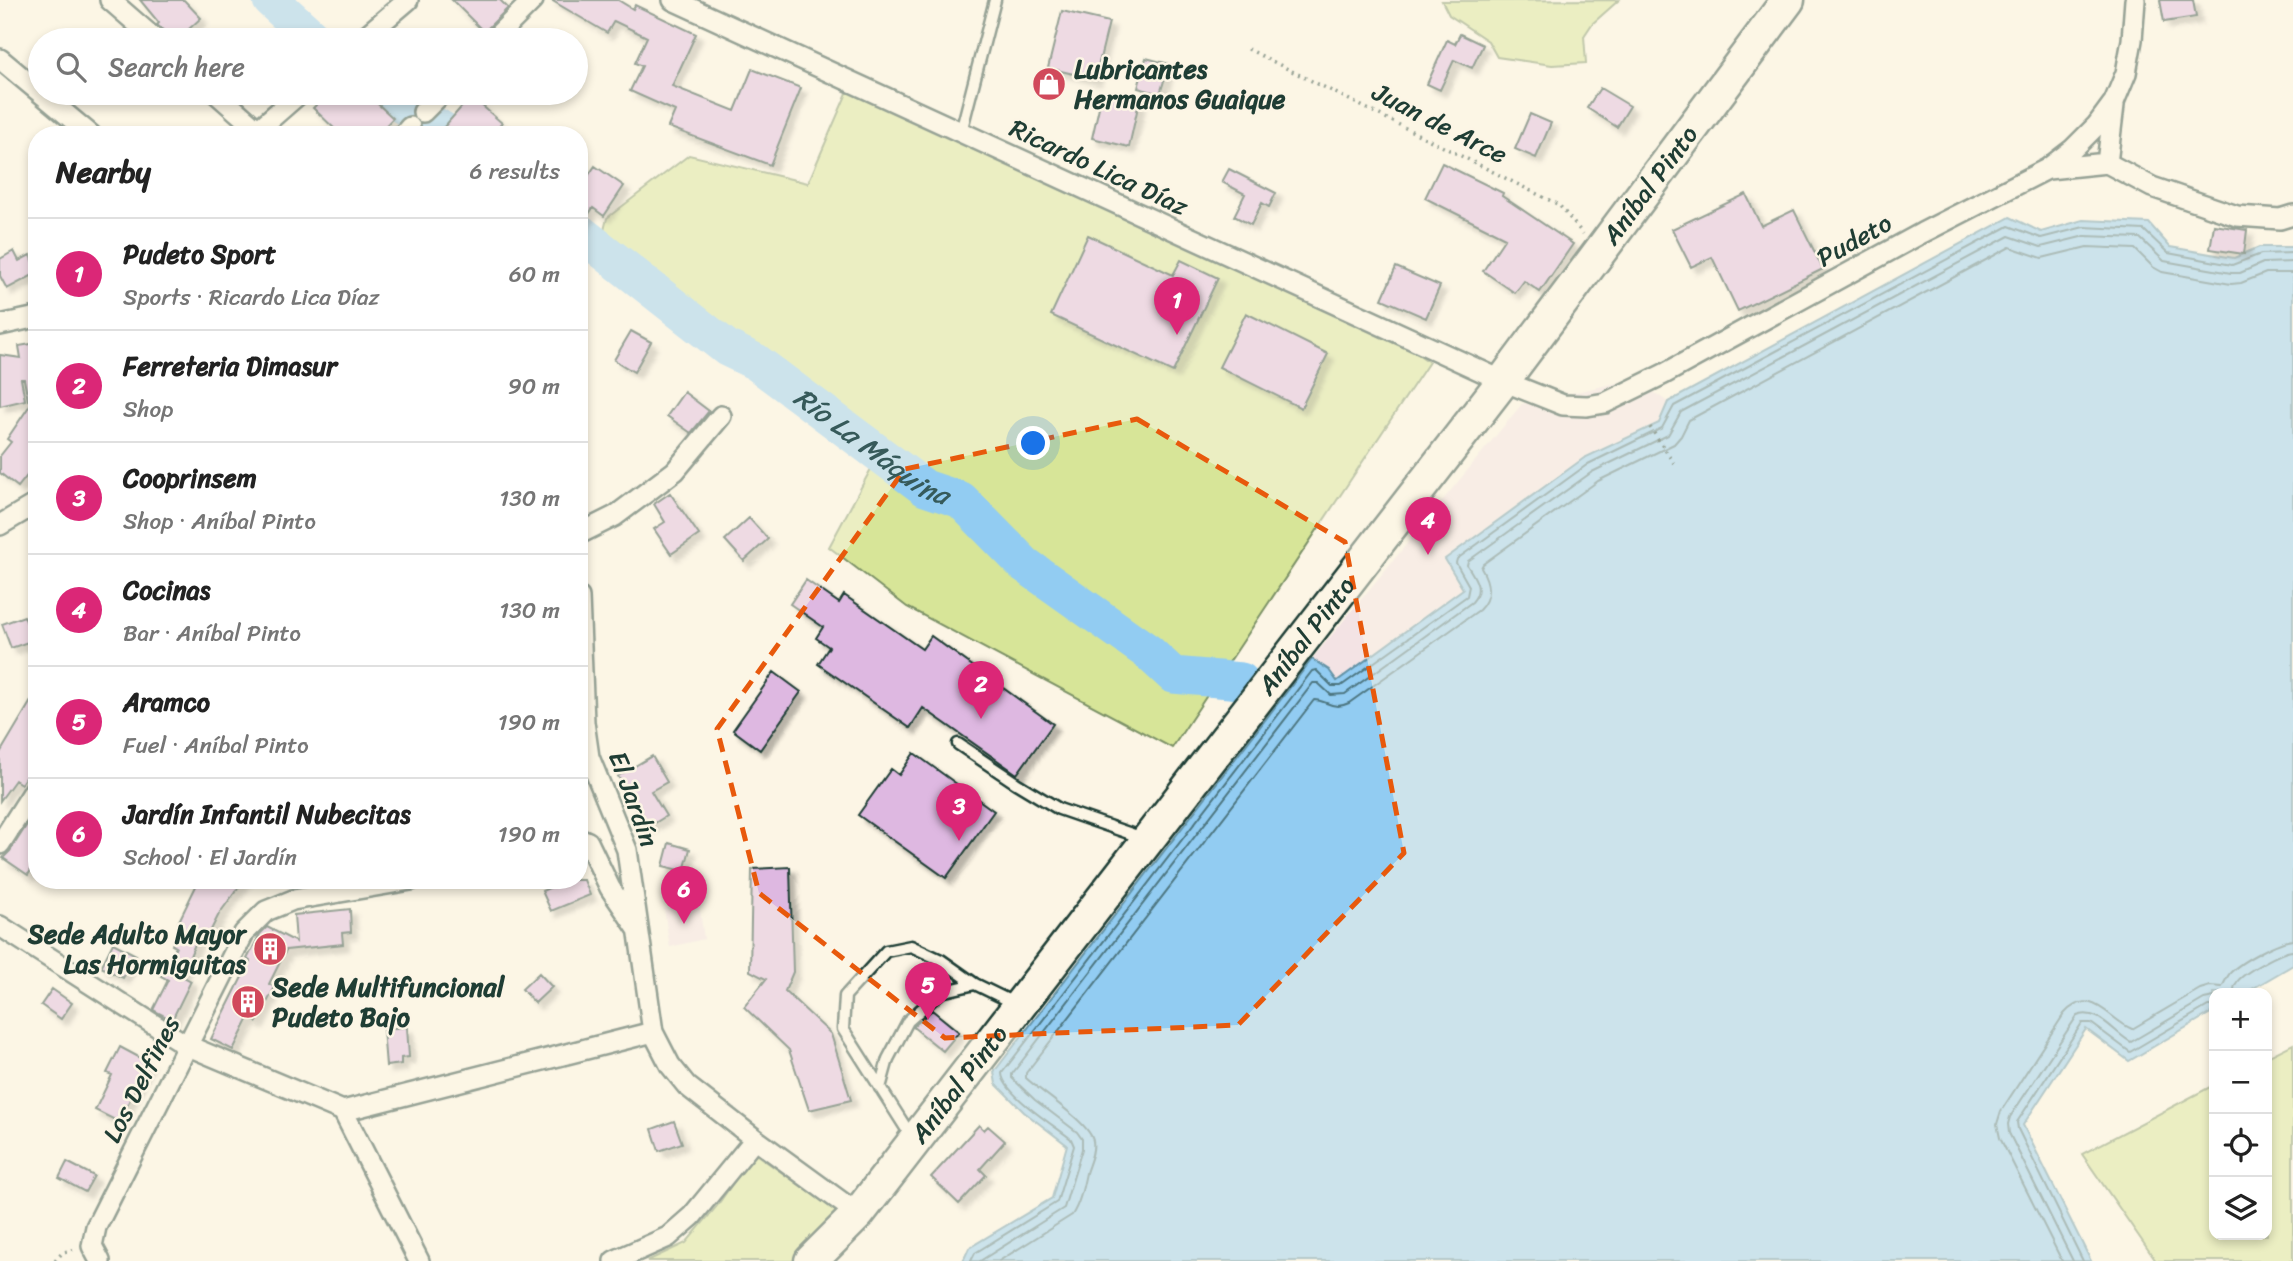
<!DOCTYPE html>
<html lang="en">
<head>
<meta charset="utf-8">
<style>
	:root { --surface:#fff; --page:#f2f2f2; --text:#222; --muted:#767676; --line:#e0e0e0; --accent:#db2777 }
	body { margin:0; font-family:Sriracha,sans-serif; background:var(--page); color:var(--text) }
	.controls { position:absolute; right:21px; bottom:21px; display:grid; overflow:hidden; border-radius:14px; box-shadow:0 4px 10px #0003 }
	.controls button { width:63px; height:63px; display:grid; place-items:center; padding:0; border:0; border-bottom:2px solid var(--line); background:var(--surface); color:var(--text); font:35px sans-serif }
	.you { position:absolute; left:1034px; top:444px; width:24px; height:24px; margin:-18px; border:5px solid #fff; border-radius:50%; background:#1a73e8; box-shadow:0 0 0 10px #1a73e833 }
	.badge { display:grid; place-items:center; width:46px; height:46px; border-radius:50%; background:var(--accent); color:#fff; font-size:23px; font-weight:700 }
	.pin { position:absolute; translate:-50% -58px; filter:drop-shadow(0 2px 4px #0008) }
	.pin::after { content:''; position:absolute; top:37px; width:24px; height:21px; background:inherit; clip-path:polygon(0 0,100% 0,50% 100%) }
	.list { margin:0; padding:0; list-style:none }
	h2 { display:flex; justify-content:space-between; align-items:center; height:91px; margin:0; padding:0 28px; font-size:30px }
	h2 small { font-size:23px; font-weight:400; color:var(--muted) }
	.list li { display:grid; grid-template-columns:46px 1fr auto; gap:21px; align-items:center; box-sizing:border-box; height:112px; padding:0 28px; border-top:2px solid var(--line) }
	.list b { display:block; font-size:26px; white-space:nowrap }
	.list p { margin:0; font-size:23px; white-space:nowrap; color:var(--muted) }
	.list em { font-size:23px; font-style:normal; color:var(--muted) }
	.icon { flex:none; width:38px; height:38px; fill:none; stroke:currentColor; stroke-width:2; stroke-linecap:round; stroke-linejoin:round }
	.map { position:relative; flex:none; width:2293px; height:1261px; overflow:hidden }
	.search { position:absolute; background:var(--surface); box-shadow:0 4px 10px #0003; left:28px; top:28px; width:560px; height:77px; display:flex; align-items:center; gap:18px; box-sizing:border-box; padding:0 24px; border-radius:38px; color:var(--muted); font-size:26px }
	.panel { position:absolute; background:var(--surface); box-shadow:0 4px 10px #0003; left:28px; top:126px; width:560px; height:763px; border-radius:28px }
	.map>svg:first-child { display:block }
</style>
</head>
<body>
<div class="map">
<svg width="2293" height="1261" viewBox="0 0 2293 1261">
	<defs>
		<filter id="shadow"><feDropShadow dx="6" dy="6" stdDeviation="2" flood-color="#0004"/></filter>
	</defs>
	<rect width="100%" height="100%" fill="#fcf5e5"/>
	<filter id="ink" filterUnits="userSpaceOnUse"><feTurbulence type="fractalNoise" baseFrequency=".0143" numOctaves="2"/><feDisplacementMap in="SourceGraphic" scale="14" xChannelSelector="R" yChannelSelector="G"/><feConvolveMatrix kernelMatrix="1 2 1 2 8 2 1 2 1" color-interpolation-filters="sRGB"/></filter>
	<g filter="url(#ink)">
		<path fill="#f3e3e4" d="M 1635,379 L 1668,402 L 1659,422 L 1584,458 L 1445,559 L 1463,589 L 1336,681 L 1329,670 L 1312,659 L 1522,404 Z
			M 699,904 L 704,939 L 670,947 L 664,909 Z"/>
		<path fill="#d7e598" stroke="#7b9166" stroke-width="2" d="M 1619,0 L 1592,24 L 1584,36 L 1586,63 L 1552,65 L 1497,57 L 1488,41 L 1449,15 L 1442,1 Z
			M 853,79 L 1365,316 L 1429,362 L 1172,748 L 907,607 L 829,547 L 872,467 L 596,264 L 607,218 L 689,155 L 808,183 Z
			M 2293,1044 L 2293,1261 L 2156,1261 L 2082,1154 L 2214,1085 L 2214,1235 L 2267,1235 L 2267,1057 Z
			M 754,1153 L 841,1214 L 807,1250 L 793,1261 L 647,1261 L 686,1243 L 717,1206 Z"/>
		<path fill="#92ccf2" stroke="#6493a6" stroke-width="2" d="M 2010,217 L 2041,232 L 2083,220 L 2149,223 L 2170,247 L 2234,258 L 2259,247 L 2293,247 L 2293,965 L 2245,993 L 2214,993 L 2214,1011 L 2129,1061 L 2086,1029 L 2023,1125 L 2091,1261 L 963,1261 L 969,1248 L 1052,1198 L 1067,1145 L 1024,1112 L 996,1084 L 994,1072 L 1312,659 L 1329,670 L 1337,681 L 1463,589 L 1445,559 L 1584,458 L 1659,423 L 1668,402 Z"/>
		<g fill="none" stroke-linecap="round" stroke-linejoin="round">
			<path stroke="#4d7680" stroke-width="2" d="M 2234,993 C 2234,988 2234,986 2237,982 C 2243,973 2282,951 2293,951
				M 971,1261 L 975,1253 L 1057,1202 L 1074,1146 L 1071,1139 C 1055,1126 1002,1093 1002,1073 L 1312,671 L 1316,670 L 1332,686 L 1341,686 L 1467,596 L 1469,586 L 1456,563 L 1457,559 L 1588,464 L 1662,428 L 1674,406 L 2009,226 L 2041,238 L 2084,227 L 2144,230 L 2168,253 L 2232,265 L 2261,254 L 2293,253
				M 980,1261 L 1064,1208 L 1082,1149 L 1082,1139 L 1077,1132 L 1035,1100 L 1012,1078 L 1012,1074 L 1313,683 L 1318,683 L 1331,695 L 1345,694 L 1472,602 C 1484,589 1475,578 1467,565 L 1468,561 L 1592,472 L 1668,435 L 1681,412 L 2009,236 L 2041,247 L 2085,236 L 2140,238 L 2164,261 L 2231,273 L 2240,273 L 2263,263 L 2293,262
				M 999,1261 L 1072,1215 C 1080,1203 1083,1187 1086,1173 C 1089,1163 1095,1152 1093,1141 C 1090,1123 1042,1093 1026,1078 L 1026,1073 L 1314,700 C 1327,700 1332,711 1349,703 L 1479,610 C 1492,597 1490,583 1481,568 L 1483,564 L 1598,481 L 1674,444 L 1681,436 L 1689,420 L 2010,247 L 2042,258 L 2087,247 L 2135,249 L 2153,267 L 2162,272 L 2231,284 L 2241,283 L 2266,273 L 2293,273
				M 2062,1261 L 2000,1138 L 1997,1124 L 2001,1111 L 2064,1014 C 2091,984 2109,1020 2132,1029 L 2200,989 L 2210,986 L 2222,987 C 2225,982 2227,976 2231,972 C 2242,961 2278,941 2293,940
				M 2073,1261 L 2009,1133 L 2008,1124 L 2010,1117 L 2077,1016 C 2098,1007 2114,1033 2131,1042 L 2204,999 L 2214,997
				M 2083,1261 L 2018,1129 L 2017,1122 L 2082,1023 L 2091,1023 L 2130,1052 L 2208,1006 L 2214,1006"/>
			<g stroke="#92ccf2" stroke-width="37">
				<path d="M 271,0 L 315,40"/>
				<path d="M 382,93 L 451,135"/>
				<path id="s1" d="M 579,232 L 727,348 L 756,362 L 925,488 L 961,500 L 1024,564 L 1148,652 L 1173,675 L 1241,681"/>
			</g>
		</g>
		<path fill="#deb8e1" stroke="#1f3d34" stroke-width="2" filter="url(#shadow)" d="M 140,0 L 184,0 L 201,18 L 177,40 L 168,40 L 164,31 L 157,25 L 159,23 Z
			M 452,0 L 500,0 L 508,8 L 484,32 Z
			M 551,0 L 618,0 L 633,9 L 635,5 L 696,34 L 672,86 L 735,111 L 752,69 L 801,88 L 770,165 L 668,127 L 675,111 L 630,91 L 642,66 L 635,63 L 647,37 L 614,21 L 607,33 Z
			M 2160,0 L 2193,0 L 2196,17 L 2164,22 Z
			M 1062,11 L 1109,22 L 1095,79 L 1048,68 Z
			M 1460,34 L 1483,45 L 1472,68 L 1454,60 L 1440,90 L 1427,84 L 1447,40 L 1455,44 Z
			M 1146,58 L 1169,64 L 1160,94 L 1138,88 Z
			M 1600,88 L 1630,106 L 1617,127 L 1587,108 Z
			M 328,93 L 366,93 L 393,118 L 377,135 L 341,135 L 313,108 Z
			M 1102,94 L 1139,102 L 1129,147 L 1092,138 Z
			M 471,96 L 502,123 L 492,135 L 437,135 Z
			M 1530,114 L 1551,123 L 1536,158 L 1515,149 Z
			M 1442,163 L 1503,193 L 1502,196 L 1573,244 L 1540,292 L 1524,281 L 1515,293 L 1483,271 L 1505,238 L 1425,198 Z
			M 595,166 L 624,186 L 604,216 L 593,208 L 579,228 L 579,189 Z
			M 1229,169 L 1276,193 L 1269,207 L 1262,203 L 1251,225 L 1234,216 L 1245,194 L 1222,182 Z
			M 1746,194 L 1761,226 L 1794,210 L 1823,269 L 1738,311 L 1712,257 L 1691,267 L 1672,229 Z
			M 2214,225 L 2247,230 L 2244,254 L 2210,249 Z
			M 1088,235 L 1173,275 L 1181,260 L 1218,278 L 1173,372 L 1051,315 Z
			M 14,251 L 19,261 L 30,255 L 37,273 L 7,289 L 0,276 L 0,259 Z
			M 1396,267 L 1440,286 L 1426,318 L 1382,299 Z
			M 1246,313 L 1328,354 L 1301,408 L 1219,367 Z
			M 631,331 L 651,342 L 634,372 L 614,360 Z
			M 37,343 L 37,463 L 18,487 L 0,473 L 0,456 L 11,442 L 7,439 L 34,399 L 28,400 L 24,379 L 21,379 L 25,400 L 0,406 L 0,355 L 21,358 L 19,346 Z
			M 684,392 L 709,411 L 691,433 L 667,416 Z
			M 670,493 L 699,535 L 671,554 L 654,529 L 665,522 L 654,504 Z
			M 749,518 L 768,539 L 744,561 L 725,540 Z
			M 806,580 L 839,603 L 844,595 L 922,649 L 931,636 L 1053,724 L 1017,774 L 923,708 L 910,728 L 818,664 L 829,647 L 816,638 L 823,627 L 790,604 Z
			M 24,616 L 34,640 L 11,648 L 2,624 Z
			M 774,672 L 801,692 L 760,750 L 733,730 Z
			M 37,691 L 37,759 L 21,784 L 15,780 L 0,801 L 0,753 Z
			M 914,753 L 994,811 L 946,878 L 858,815 L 891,769 L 899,775 Z
			M 652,756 L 667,782 L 651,791 L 666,816 L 647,828 L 618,776 Z
			M 37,809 L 37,875 L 31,870 L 28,875 L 3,858 L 10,851 Z
			M 669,843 L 690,849 L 684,871 L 663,866 Z
			M 790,867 L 793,972 L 785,991 L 831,1034 L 851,1100 L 809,1110 L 789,1050 L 744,1007 L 766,979 L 750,971 L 752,869 Z
			M 199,880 L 244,880 L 219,914 L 207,938 L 199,934 L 182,976 L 191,981 L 172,1020 L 153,1010 L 168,980 L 161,976 L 176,947 L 172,945 L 180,924 L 178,923 Z
			M 567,880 L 584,880 L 590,895 L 551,911 L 542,891 Z
			M 350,909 L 351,932 L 342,933 L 343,944 L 286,950 L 269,984 L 275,987 L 257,1022 L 249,1018 L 233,1050 L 211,1039 L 250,961 L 247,959 L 260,934 L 267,927 L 296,942 L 294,915 Z
			M 113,943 L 136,955 L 123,978 L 101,967 Z
			M 539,973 L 552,987 L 535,1003 L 522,989 Z
			M 52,989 L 72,1003 L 61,1019 L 41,1005 Z
			M 932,1010 L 959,1032 L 943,1051 L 913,1027 Z
			M 407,1027 L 409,1057 L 401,1058 L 401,1064 L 386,1066 L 383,1029 Z
			M 120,1047 L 148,1062 L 119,1122 L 95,1110 L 112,1075 L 107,1073 Z
			M 674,1121 L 682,1143 L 659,1151 L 652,1129 Z
			M 979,1125 L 984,1130 L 988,1126 L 1005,1141 L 980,1169 L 986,1175 L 959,1204 L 931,1177 Z
			M 67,1162 L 94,1176 L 85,1192 L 59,1178 Z"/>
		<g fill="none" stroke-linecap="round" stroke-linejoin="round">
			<g stroke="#1f3d34" stroke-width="15">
				<path id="service" d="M 961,132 L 995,0
					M 958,744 L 1016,783 L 1059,809 L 1143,838
					M 880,1088 L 888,1059 L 908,1021 L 941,992 L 975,984
					M 911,1136 L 843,1029 L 845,996 L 886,951 L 911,946 L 941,960 L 975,984 L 1016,1004"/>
			</g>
			<g stroke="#1f3d34" stroke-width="24">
				<path id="minor" d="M 110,0 L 156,40
					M 673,0 L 1503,381 L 1563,405 L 1587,406 L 1605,403 L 1664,374 L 1922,233 L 2047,169 L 2073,149 L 2097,125 L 2114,102 L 2126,73 L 2132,40 L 2135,0
					M 361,40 L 408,0
					M 493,40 L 533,0
					M 0,59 L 91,135
					M 216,93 L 258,130
					M 423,112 L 442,93
					M 252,135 L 300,93
					M 403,135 L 410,127
					M 2107,163 L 2114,105
					M 2048,169 L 2107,163 L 2152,187 L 2237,216 L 2280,219 L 2293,215
					M 0,325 L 37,317
					M 0,525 L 37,503
					M 579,534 L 615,516 L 675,471 L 721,416
					M 579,597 L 584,722 L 589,757 L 627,850 L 653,1032 L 670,1065 L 687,1086 L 755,1139 L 858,1214
					M 579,838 L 588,842 L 610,888 L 637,928
					M 0,844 L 37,786
					M 0,926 L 186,1045 L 343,1111 L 653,1032
					M 343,1111 L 419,1261
					M 100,1261 L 92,1246 L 96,1227 L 244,933 L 266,911 L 293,900 L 411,880
					M 614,1261 L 668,1237 L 692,1216 L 755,1139"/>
			</g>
			<g stroke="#1f3d34" stroke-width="37">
				<g id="primary">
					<path id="s2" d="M 811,1261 L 858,1214 L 1503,381 L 1788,0"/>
				</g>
			</g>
			<path stroke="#1f3d34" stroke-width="3.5" stroke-dasharray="2 5" stroke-linecap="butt" d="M 1248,49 L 1559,205 L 1583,234
				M 1650,427 L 1675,465
				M 55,1261 L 63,1252 L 73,1250"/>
			<use href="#service" stroke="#fcf5e5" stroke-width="10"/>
			<use href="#minor" stroke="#fcf5e5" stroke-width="19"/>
			<use href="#primary" stroke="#fcf5e5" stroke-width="32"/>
		</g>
	</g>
	<path d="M0 0H2293V1261H0ZM 1137,419 L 1345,542 L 1404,853 L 1238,1025 L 945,1038 L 759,893 L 717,729 L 905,469 Z" fill="#fcf5e5" fill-opacity=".55" fill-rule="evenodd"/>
	<path fill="none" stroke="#e8590c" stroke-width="5" stroke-dasharray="14 9" stroke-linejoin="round" d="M 1137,419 L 1345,542 L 1404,853 L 1238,1025 L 945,1038 L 759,893 L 717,729 L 905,469 Z"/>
	<defs>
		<g id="shop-disc" transform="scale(1.75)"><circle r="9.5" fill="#d1495b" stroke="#fcf5e5"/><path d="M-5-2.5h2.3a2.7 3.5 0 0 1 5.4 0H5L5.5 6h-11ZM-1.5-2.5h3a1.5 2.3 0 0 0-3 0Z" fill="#fff"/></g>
		<g id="building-disc" transform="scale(1.75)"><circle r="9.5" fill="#d1495b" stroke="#fcf5e5"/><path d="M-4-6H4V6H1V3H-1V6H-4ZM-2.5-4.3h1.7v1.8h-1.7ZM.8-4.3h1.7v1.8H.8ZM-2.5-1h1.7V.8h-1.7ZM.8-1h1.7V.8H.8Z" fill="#fff"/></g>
	</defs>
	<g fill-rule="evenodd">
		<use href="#shop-disc" x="1049" y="84"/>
		<use href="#building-disc" x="270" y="949"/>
		<use href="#building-disc" x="248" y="1002"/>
	</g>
	<g text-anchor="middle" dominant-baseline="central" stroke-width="5" stroke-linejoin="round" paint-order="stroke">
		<g font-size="26" font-weight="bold" fill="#1f3d34" stroke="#fcf5e5" text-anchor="start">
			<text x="1074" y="69">Lubricantes<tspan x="1074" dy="30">Hermanos Guaique</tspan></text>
			<text x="246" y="934" text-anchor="end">Sede Adulto Mayor<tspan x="246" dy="30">Las Hormiguitas</tspan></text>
			<text x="272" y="987">Sede Multifuncional<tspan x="272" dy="30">Pudeto Bajo</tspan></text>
		</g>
		<g font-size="26" fill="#1f3d34" stroke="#fcf5e5">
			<text transform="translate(1440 123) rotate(27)">Juan de Arce</text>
			<text transform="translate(1099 167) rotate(25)">Ricardo Lica Díaz</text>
			<text stroke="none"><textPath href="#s2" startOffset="1365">Aníbal Pinto</textPath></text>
			<text transform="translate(1854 240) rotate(-29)">Pudeto</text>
			<text stroke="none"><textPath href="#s2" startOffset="798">Aníbal Pinto</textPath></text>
			<text transform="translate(634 799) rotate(70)">El Jardín</text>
			<text transform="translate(141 1079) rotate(-63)">Los Delfines</text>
			<text stroke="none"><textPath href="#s2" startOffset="231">Aníbal Pinto</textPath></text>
		</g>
		<g font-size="28" font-style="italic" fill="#365a5a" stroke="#fcf5e5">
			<text stroke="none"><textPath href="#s1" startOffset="364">Río La Máquina</textPath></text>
		</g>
	</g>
</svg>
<div class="controls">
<button>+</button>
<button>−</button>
<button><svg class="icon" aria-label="locate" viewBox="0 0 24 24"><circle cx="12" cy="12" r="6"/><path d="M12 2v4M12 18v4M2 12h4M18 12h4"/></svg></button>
<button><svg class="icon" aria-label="layers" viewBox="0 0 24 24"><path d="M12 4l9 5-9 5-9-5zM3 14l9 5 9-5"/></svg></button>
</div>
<div class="you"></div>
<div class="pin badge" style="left:1177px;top:335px">1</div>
<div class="pin badge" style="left:981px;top:719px">2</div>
<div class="pin badge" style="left:959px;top:841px">3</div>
<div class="pin badge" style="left:1428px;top:555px">4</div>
<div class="pin badge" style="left:928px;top:1020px">5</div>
<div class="pin badge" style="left:684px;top:924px">6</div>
<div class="search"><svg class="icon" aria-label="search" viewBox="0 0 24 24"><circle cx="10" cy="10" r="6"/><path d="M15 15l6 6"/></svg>Search here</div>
<section class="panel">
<h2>Nearby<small>6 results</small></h2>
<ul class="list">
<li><span class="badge">1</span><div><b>Pudeto Sport</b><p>Sports · Ricardo Lica Díaz</p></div><em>60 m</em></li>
<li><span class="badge">2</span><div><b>Ferreteria Dimasur</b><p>Shop</p></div><em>90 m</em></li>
<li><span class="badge">3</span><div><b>Cooprinsem</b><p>Shop · Aníbal Pinto</p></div><em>130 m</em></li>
<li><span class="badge">4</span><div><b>Cocinas</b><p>Bar · Aníbal Pinto</p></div><em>130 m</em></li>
<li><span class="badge">5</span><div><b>Aramco</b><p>Fuel · Aníbal Pinto</p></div><em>190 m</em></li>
<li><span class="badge">6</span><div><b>Jardín Infantil Nubecitas</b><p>School · El Jardín</p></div><em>190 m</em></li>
</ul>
</section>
</div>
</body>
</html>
